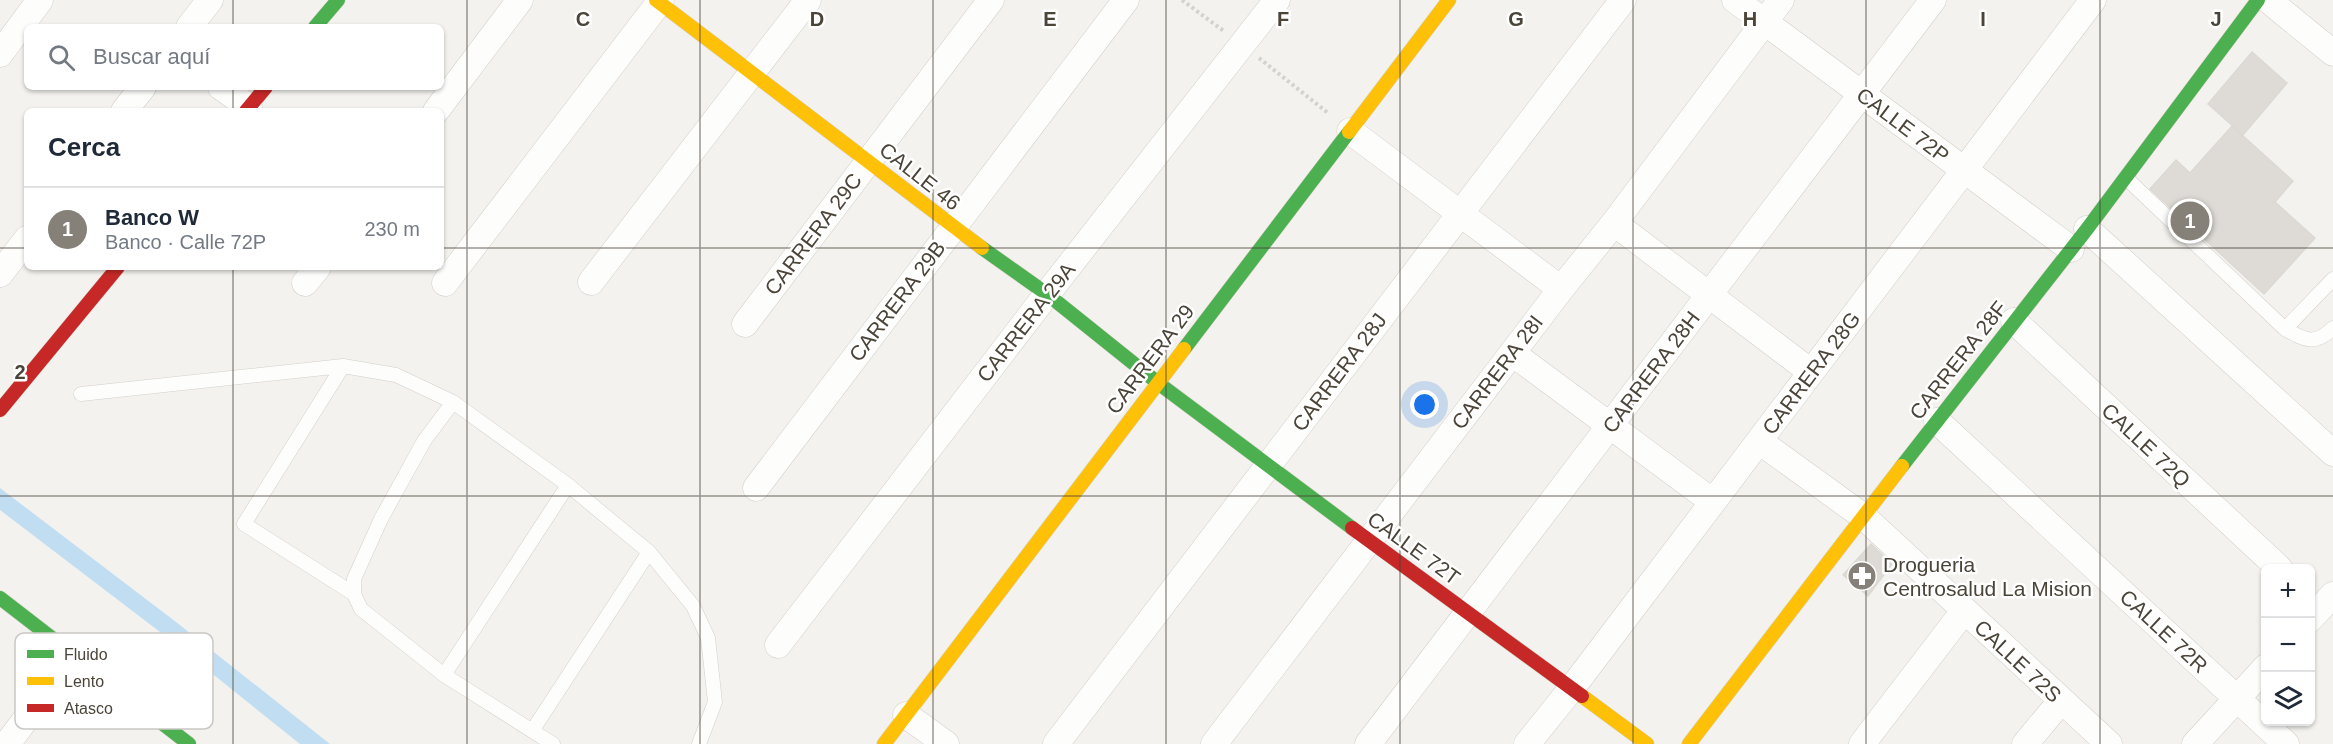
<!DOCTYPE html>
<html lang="es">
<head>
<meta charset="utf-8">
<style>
	:root { --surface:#fff; --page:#f2f2f3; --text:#1f2937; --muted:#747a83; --line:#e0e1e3; --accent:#868178 }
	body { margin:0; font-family:Arial,sans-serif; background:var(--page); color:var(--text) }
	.controls { position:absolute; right:18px; bottom:18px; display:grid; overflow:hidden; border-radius:9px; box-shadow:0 2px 4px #0004 }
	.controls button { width:54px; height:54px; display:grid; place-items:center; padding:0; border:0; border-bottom:2px solid var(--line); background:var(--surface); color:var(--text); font:30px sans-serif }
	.you { position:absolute; left:1425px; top:405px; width:21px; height:21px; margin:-15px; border:4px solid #fff; border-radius:50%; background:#1a73e8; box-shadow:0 0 0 9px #1a73e833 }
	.badge { display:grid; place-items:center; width:39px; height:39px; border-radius:50%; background:var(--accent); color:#fff; font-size:20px; font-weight:700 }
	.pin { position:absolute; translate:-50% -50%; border:3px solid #fff; box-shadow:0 2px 6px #0006 }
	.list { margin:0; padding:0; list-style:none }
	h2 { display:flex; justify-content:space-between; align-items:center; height:78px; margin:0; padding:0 24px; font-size:26px }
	h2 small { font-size:20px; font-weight:400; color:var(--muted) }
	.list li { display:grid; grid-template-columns:39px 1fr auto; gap:18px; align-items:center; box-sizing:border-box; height:84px; padding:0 24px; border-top:2px solid var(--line) }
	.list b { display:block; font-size:22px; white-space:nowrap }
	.list p { margin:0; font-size:20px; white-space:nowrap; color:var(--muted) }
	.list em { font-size:20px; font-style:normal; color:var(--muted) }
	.icon { flex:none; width:33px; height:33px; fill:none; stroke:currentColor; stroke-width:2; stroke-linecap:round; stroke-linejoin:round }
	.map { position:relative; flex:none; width:2333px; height:744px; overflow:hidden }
	.search { position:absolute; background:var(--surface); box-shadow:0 2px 4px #0004; left:24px; top:24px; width:420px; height:66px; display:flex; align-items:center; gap:15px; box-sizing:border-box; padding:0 21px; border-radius:9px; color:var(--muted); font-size:22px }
	.panel { position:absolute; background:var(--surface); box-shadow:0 2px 4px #0004; left:24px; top:108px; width:420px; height:162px; border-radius:9px }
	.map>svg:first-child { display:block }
</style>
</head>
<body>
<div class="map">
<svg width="2333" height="744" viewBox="0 0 2333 744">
	<rect width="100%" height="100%" fill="#f4f2ee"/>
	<path fill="#c0ddf1" d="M 0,488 L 176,622 L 330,744 L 300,744 L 164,635 L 0,510 Z"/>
	<path fill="#dedbd6" stroke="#dcd9d4" stroke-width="1.5" d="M 2252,52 L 2287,83 L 2243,135 L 2208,104 Z
		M 2232,126 L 2293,181 L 2275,202 L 2315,238 L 2264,294 L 2150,189 L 2176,160 L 2190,173 Z
		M 1871,544 L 1892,564 L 1868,596 L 1843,575 Z"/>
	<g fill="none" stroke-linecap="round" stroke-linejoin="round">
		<g stroke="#d2d0cb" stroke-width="15">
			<path id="lane" d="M 2126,178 L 2285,329 C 2305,340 2315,346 2333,328
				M 2285,329 L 2333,279
				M 343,366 L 244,524 L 354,594
				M 81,394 L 343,366 L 396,375 L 453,402
				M 444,675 L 568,485
				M 532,731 L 649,552
				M 553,744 L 444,675 L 361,609 L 354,594 L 354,579 L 381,519 L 424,441 L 453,402 L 568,485 L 649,552 L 693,606 L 708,638 L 715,702 L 699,744"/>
		</g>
		<g stroke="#d2d0cb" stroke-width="27">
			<path id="street" d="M 1735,0 L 2071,249
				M 2268,0 L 2333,53
				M 189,27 L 210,0
				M 0,54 L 40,0
				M 221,87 L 249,107
				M 124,111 L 143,87
				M 436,111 L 520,0
				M 1350,131 L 1561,289
				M 1614,223 L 1811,372
				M 2087,229 L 2333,453
				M 0,274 L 27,239
				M 591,282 L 808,0
				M 305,283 L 318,267
				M 445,283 L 661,0
				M 2014,321 L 2279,568
				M 745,324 L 991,0
				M 1512,353 L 1713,502
				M 1937,421 L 2286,744
				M 1759,441 L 1864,517 L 2109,744
				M 756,488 L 1126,0
				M 2310,619 L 2333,595
				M 778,645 L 1047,294 L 1277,0
				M 906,715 L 946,744
				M 7,744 L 74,655
				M 1056,744 L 1623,0
				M 1214,744 L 1561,289 L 1614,223 L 1781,0
				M 1368,744 L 1933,0
				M 1527,744 L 1572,688 L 2093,0
				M 1862,744 L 1964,611
				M 2025,744 L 2061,701
				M 2195,744 L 2266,667"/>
		</g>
		<g stroke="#d3cfc5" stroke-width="15">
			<path id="fast" d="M 315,27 L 338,0
				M 982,248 L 1047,294 L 1158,383 L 1352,528
				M 1184,349 L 1349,132
				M 1902,466 L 2087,229 L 2258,0
				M 0,598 L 189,744"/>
		</g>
		<g stroke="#d3cfc5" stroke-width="15">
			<path id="slow" d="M 656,0 L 982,248
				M 1349,132 L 1449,0
				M 1582,696 L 1647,744
				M 884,744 L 1184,349
				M 1689,744 L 1902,466"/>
		</g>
		<g stroke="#d3cfc5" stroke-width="15">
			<path id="jam" d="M 246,111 L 266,87
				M 0,410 L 118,267
				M 1352,528 L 1582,696"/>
		</g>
		<path stroke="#d3d2cc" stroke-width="4" stroke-dasharray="3 3" stroke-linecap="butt" d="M 1182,0 L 1225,32
			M 1259,58 L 1328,113"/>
		<use href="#lane" stroke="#fdfdfc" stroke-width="14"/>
		<use href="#street" stroke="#fdfdfc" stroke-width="26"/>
		<use href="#fast" stroke="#4caf50" stroke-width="14"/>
		<use href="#slow" stroke="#ffc107" stroke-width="14"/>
		<use href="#jam" stroke="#c62828" stroke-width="14"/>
	</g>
	<path fill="none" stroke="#4b4439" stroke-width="1.5" stroke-opacity="0.55" d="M 233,0 L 233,27M 467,0 L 467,744M 700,0 L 700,744M 933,0 L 933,744M 1166,0 L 1166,744M 1400,0 L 1400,744M 1633,0 L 1633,744M 1866,0 L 1866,744M 2100,0 L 2100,744M 233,87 L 233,111M 0,248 L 27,248M 441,248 L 2333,248M 233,267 L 233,744M 0,496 L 2333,496"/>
	<defs>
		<g id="pharmacy-disc" transform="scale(1.5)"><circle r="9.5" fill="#868178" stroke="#fff"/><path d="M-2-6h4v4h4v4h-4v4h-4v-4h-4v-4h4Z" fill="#fff"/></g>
	</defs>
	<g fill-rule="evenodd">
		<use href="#pharmacy-disc" x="1862" y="576"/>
	</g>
	<g text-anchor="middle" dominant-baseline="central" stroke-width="5" stroke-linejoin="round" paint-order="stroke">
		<g font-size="21" fill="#4b4439" stroke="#fff">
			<text transform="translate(1903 125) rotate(37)">CALLE 72P</text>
			<text transform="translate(920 176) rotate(38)">CALLE 46</text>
			<text transform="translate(813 234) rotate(-53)">CARRERA 29C</text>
			<text transform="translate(897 301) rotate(-53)">CARRERA 29B</text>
			<text transform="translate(1026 322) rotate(-52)">CARRERA 29A</text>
			<text transform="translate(1150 359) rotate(-53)">CARRERA 29</text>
			<text transform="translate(1958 360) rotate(-52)">CARRERA 28F</text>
			<text transform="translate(1339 372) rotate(-53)">CARRERA 28J</text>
			<text transform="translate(1497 372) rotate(-53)">CARRERA 28I</text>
			<text transform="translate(1651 372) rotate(-53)">CARRERA 28H</text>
			<text transform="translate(1811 373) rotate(-53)">CARRERA 28G</text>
			<text transform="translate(2146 445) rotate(43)">CALLE 72Q</text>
			<text transform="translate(1414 548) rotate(36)">CALLE 72T</text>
			<text transform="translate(2164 631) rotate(43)">CALLE 72R</text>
			<text transform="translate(2018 661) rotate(43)">CALLE 72S</text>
		</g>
		<g font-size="21" fill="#4b4439" stroke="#fff" text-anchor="start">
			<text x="1883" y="564">Drogueria<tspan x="1883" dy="24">Centrosalud La Mision</tspan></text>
		</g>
	</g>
	<rect x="15" y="633" width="198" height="96" rx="9" fill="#fff" stroke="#c9c7c4" stroke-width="1.5"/>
	<rect x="27" y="650" width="27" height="8" fill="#4caf50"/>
	<rect x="27" y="677" width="27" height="8" fill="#ffc107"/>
	<rect x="27" y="704" width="27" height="8" fill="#c62828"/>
	<g font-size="16" fill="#4b4439">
		<text x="64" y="660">Fluido</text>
		<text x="64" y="687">Lento</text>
		<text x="64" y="714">Atasco</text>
	</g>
	<g font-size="20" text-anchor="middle" font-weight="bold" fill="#4b4439" stroke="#fff" stroke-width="5" stroke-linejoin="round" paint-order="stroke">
		<text x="583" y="26">C</text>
		<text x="817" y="26">D</text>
		<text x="1050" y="26">E</text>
		<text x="1283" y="26">F</text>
		<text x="1516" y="26">G</text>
		<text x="1750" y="26">H</text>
		<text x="1983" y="26">I</text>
		<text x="2216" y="26">J</text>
		<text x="20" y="379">2</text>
	</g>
</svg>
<div class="controls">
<button>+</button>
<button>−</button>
<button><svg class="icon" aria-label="layers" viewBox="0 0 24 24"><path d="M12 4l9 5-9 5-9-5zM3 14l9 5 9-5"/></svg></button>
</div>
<div class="you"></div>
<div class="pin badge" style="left:2190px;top:221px">1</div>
<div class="search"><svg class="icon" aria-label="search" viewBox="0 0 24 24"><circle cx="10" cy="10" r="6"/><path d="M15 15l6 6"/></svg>Buscar aquí</div>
<section class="panel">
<h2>Cerca<small></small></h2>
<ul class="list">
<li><span class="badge">1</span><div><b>Banco W</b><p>Banco · Calle 72P</p></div><em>230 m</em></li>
</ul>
</section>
</div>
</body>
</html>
